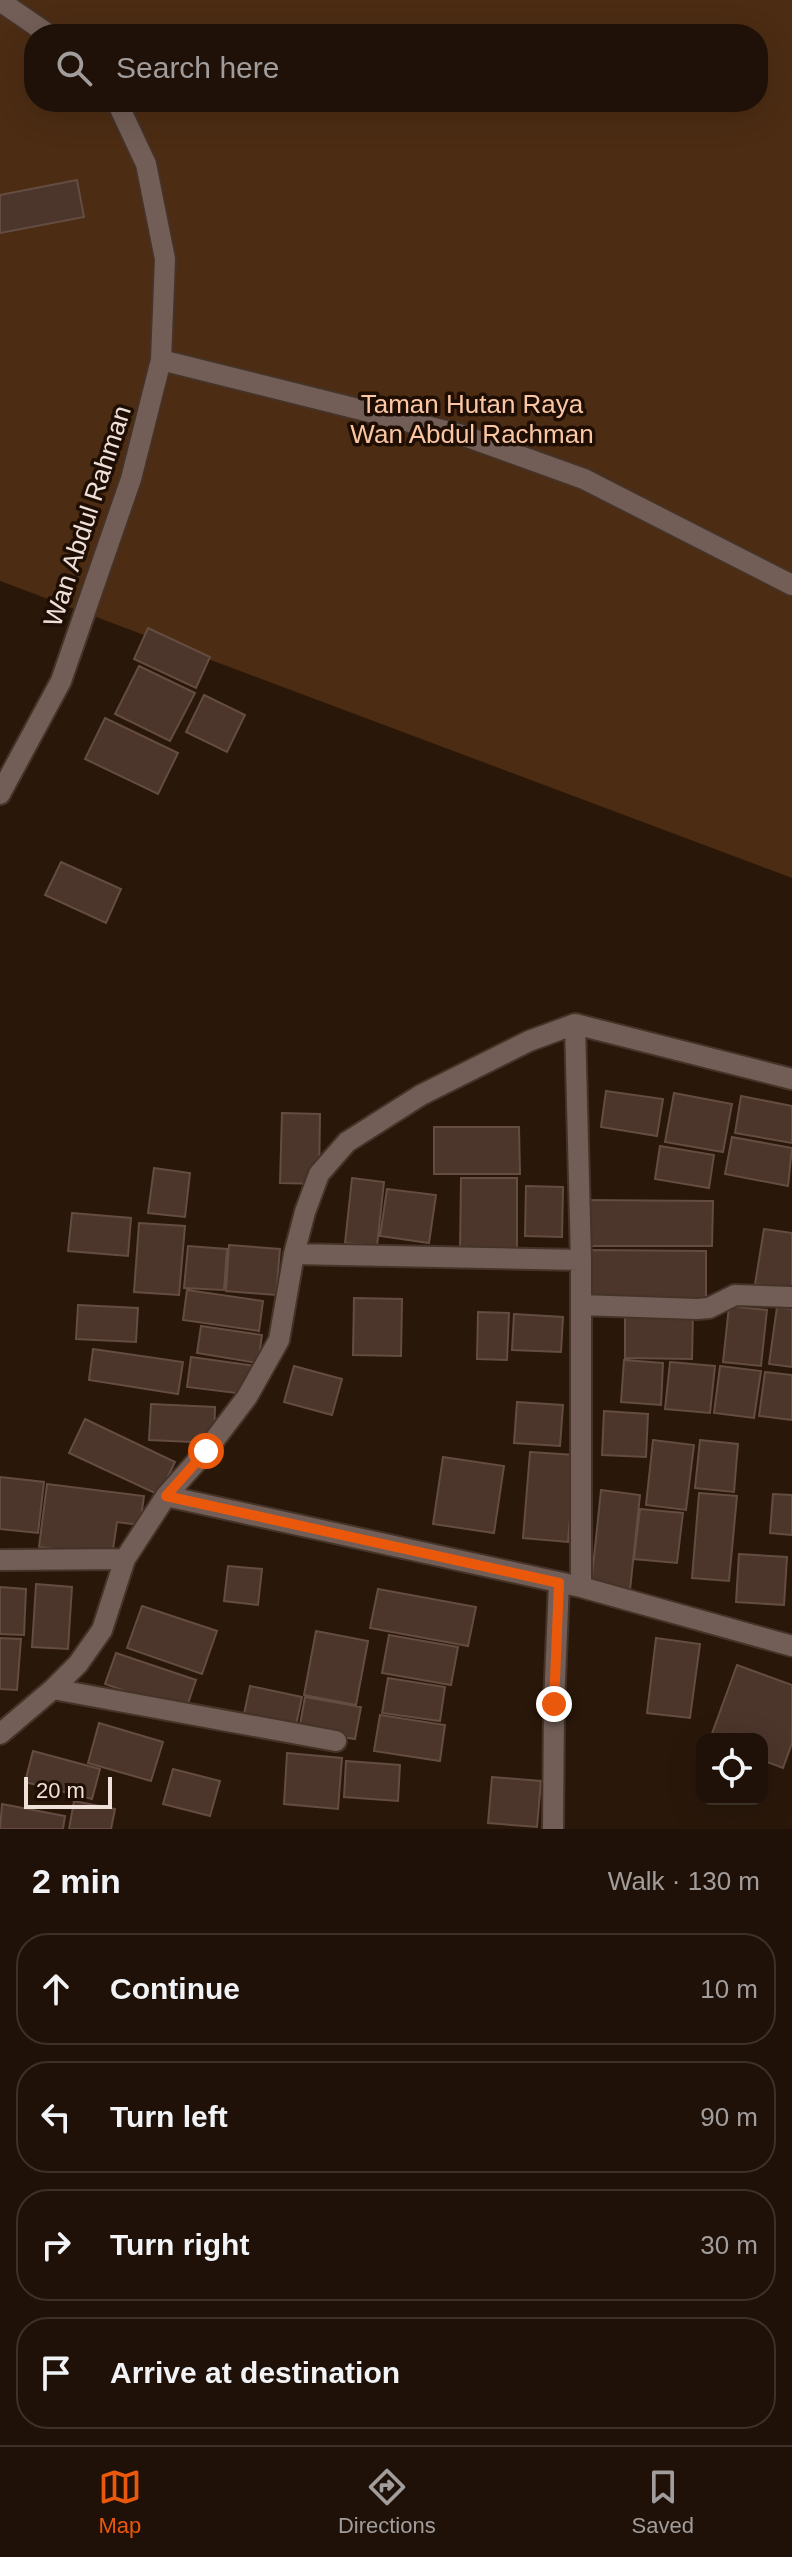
<!DOCTYPE html>
<html lang="en">
<head>
<meta charset="utf-8">
<style>
	:root { --surface:#1f1108; --page:#271a12; --text:#f1f3f6; --muted:#a19d9c; --line:#3c3129; --accent:#ea580c }
	body { margin:0; font-family:Helvetica,sans-serif; background:var(--page); color:var(--text) }
	.controls { position:absolute; right:24px; bottom:24px; display:grid; overflow:hidden; border-radius:16px; box-shadow:0 8px 32px #0002 }
	.controls button { width:72px; height:72px; display:grid; place-items:center; padding:0; border:0; border-bottom:2px solid var(--line); background:var(--surface); color:var(--text); font:40px sans-serif }
	.scale { position:absolute; left:24px; bottom:20px; width:88px; box-sizing:border-box; padding-left:8px; border:4px solid #efe1d9; border-top:0; font-size:22px; line-height:28px; white-space:nowrap; color:#efe1d9; -webkit-text-stroke:6px #1f0e03; paint-order:stroke }
	.stop { position:absolute; width:24px; height:24px; margin:-18px; border:6px solid #ea580c; border-radius:50%; background:#fff }
	.stop.end { background:#ea580c; border-color:#fff; box-shadow:0 2px 8px #0008 }
	.list { margin:0; padding:0; list-style:none }
	h2 { display:flex; justify-content:space-between; align-items:center; height:104px; margin:0; padding:0 32px; font-size:34px }
	h2 small { font-size:26px; font-weight:400; color:var(--muted) }
	.list li { display:grid; grid-template-columns:52px 1fr auto; gap:24px; align-items:center; box-sizing:border-box; height:112px; margin:0 16px 16px; padding:0 16px; border:2px solid var(--line); border-radius:32px }
	.list b { display:block; font-size:30px; white-space:nowrap }
	.list em { font-size:26px; font-style:normal; color:var(--muted) }
	.icon { flex:none; width:44px; height:44px; fill:none; stroke:currentColor; stroke-width:2; stroke-linecap:round; stroke-linejoin:round }
	.map { position:relative; flex:none; width:792px; height:1829px; overflow:hidden }
	.search { position:absolute; background:var(--surface); box-shadow:0 8px 32px #0002; left:24px; right:24px; top:24px; height:88px; display:flex; align-items:center; gap:20px; box-sizing:border-box; padding:0 28px; border-radius:32px; color:var(--muted); font-size:30px }
	.sheet { height:616px; background:var(--surface) }
	nav { display:flex; justify-content:space-around; align-items:center; box-sizing:border-box; height:112px; border-top:2px solid var(--line); background:var(--surface); font-size:22px; color:var(--muted) }
	nav a { display:grid; justify-items:center; gap:4px }
	nav .on { color:var(--accent) }
	.map>svg:first-child { display:block }
</style>
</head>
<body>
<div class="map">
<svg width="792" height="1829" viewBox="0 0 792 1829">
	<rect width="100%" height="100%" fill="#29170a"/>
	<path fill="#4c2c13" fill-rule="evenodd" d="M 0,0 L 792,0 L 792,878 L 0,581 ZM 34,34 L 758,34 L 758,102 L 34,102 Z"/>
	<path fill="#4c352b" stroke="#644c41" stroke-width="2" d="M 77,180 L 84,217 L 0,233 L 0,195 Z
		M 148,628 L 210,657 L 196,688 L 134,659 Z
		M 139,666 L 195,693 L 170,741 L 115,714 Z
		M 204,695 L 245,715 L 227,752 L 186,732 Z
		M 105,718 L 178,753 L 158,794 L 85,759 Z
		M 61,862 L 121,889 L 106,923 L 45,895 Z
		M 606,1091 L 663,1099 L 657,1136 L 601,1127 Z
		M 674,1093 L 732,1104 L 723,1152 L 665,1142 Z
		M 741,1096 L 792,1106 L 792,1143 L 735,1133 Z
		M 282,1113 L 320,1114 L 319,1184 L 280,1183 Z
		M 434,1127 L 519,1127 L 520,1174 L 434,1174 Z
		M 732,1137 L 792,1148 L 788,1186 L 725,1174 Z
		M 660,1146 L 714,1155 L 709,1188 L 655,1179 Z
		M 154,1168 L 190,1173 L 185,1217 L 148,1213 Z
		M 352,1178 L 384,1182 L 377,1246 L 345,1243 Z
		M 461,1178 L 517,1178 L 517,1251 L 460,1251 Z
		M 526,1186 L 563,1187 L 562,1237 L 525,1236 Z
		M 387,1189 L 436,1195 L 429,1243 L 380,1236 Z
		M 586,1200 L 713,1201 L 712,1246 L 586,1246 Z
		M 72,1213 L 131,1218 L 128,1256 L 68,1251 Z
		M 139,1223 L 185,1226 L 179,1295 L 134,1292 Z
		M 764,1229 L 792,1233 L 792,1289 L 755,1284 Z
		M 229,1245 L 280,1249 L 276,1295 L 226,1291 Z
		M 188,1246 L 227,1249 L 224,1290 L 184,1288 Z
		M 587,1250 L 706,1251 L 706,1304 L 586,1303 Z
		M 187,1290 L 263,1301 L 259,1331 L 183,1320 Z
		M 354,1298 L 402,1299 L 401,1356 L 353,1355 Z
		M 78,1305 L 138,1308 L 136,1342 L 76,1339 Z
		M 729,1306 L 767,1310 L 761,1366 L 723,1362 Z
		M 777,1307 L 792,1309 L 792,1367 L 769,1364 Z
		M 625,1311 L 693,1312 L 692,1359 L 625,1358 Z
		M 478,1312 L 509,1313 L 507,1360 L 477,1359 Z
		M 514,1314 L 563,1317 L 561,1352 L 512,1350 Z
		M 201,1326 L 262,1335 L 258,1363 L 197,1353 Z
		M 93,1349 L 183,1362 L 178,1394 L 89,1380 Z
		M 191,1357 L 256,1366 L 252,1395 L 187,1387 Z
		M 624,1360 L 663,1363 L 661,1405 L 621,1402 Z
		M 670,1362 L 715,1366 L 710,1413 L 665,1409 Z
		M 294,1366 L 342,1379 L 332,1415 L 284,1402 Z
		M 720,1366 L 761,1371 L 754,1418 L 714,1413 Z
		M 765,1372 L 792,1375 L 792,1420 L 759,1416 Z
		M 517,1402 L 563,1405 L 560,1446 L 514,1443 Z
		M 151,1404 L 215,1407 L 214,1443 L 149,1440 Z
		M 604,1411 L 648,1414 L 646,1457 L 602,1455 Z
		M 85,1419 L 175,1462 L 159,1495 L 69,1453 Z
		M 653,1440 L 694,1445 L 686,1510 L 646,1505 Z
		M 700,1440 L 738,1444 L 734,1492 L 695,1488 Z
		M 530,1452 L 575,1455 L 568,1542 L 523,1538 Z
		M 443,1457 L 504,1466 L 494,1533 L 433,1524 Z
		M 0,1477 L 44,1482 L 38,1533 L 0,1529 Z
		M 47,1484 L 144,1496 L 140,1525 L 117,1522 L 112,1556 L 39,1547 Z
		M 601,1490 L 640,1495 L 630,1590 L 591,1586 Z
		M 699,1493 L 737,1496 L 729,1581 L 692,1578 Z
		M 773,1494 L 792,1495 L 792,1535 L 770,1533 Z
		M 640,1509 L 683,1513 L 677,1563 L 634,1559 Z
		M 739,1554 L 787,1557 L 784,1605 L 736,1602 Z
		M 228,1566 L 262,1569 L 258,1605 L 224,1601 Z
		M 36,1584 L 72,1587 L 68,1649 L 32,1647 Z
		M 0,1587 L 26,1589 L 24,1635 L 0,1634 Z
		M 378,1589 L 476,1607 L 468,1646 L 370,1628 Z
		M 142,1606 L 217,1631 L 202,1674 L 127,1648 Z
		M 316,1631 L 368,1641 L 356,1705 L 304,1695 Z
		M 389,1635 L 458,1647 L 451,1685 L 382,1673 Z
		M 0,1638 L 21,1639 L 17,1690 L 0,1689 Z
		M 656,1638 L 700,1644 L 690,1718 L 647,1713 Z
		M 116,1653 L 196,1680 L 185,1712 L 105,1684 Z
		M 737,1665 L 792,1685 L 792,1743 L 783,1768 L 762,1760 L 762,1739 L 710,1739 Z
		M 388,1678 L 445,1687 L 440,1721 L 382,1713 Z
		M 250,1686 L 302,1697 L 294,1734 L 242,1723 Z
		M 305,1697 L 361,1707 L 355,1739 L 299,1730 Z
		M 380,1715 L 445,1725 L 440,1761 L 374,1751 Z
		M 99,1723 L 163,1742 L 151,1781 L 88,1763 Z
		M 33,1751 L 100,1769 L 92,1799 L 25,1782 Z
		M 287,1753 L 342,1758 L 338,1809 L 284,1804 Z
		M 346,1761 L 400,1765 L 398,1801 L 344,1797 Z
		M 173,1769 L 220,1781 L 210,1816 L 163,1804 Z
		M 492,1777 L 541,1781 L 537,1827 L 488,1823 Z
		M 74,1801 L 115,1809 L 111,1829 L 69,1829 Z
		M 2,1804 L 65,1816 L 63,1829 L 0,1829 Z"/>
	<g fill="none" stroke-linecap="round" stroke-linejoin="round">
		<g stroke="#453327" stroke-width="24">
			<path id="minor" d="M 0,1 L 48,34
				M 161,360 L 462,435 L 584,479 L 792,585
				M 0,794 L 61,681 L 131,479 L 161,360 L 165,259 L 146,164 L 117,102
				M 575,1024 L 581,1260 L 581,1587
				M 294,1254 L 581,1260
				M 581,1305 L 697,1309 L 709,1308 L 735,1295 L 792,1297
				M 166,1496 L 581,1587 L 792,1646
				M 0,1560 L 125,1559
				M 53,1689 L 336,1741
				M 0,1734 L 53,1689 L 78,1664 L 102,1630 L 125,1559 L 166,1496 L 206,1451 L 247,1397 L 279,1340 L 294,1254 L 305,1212 L 319,1174 L 347,1142 L 421,1095 L 529,1041 L 575,1024 L 792,1079
				M 553,1829 L 554,1704 L 559,1583"/>
		</g>
		<use href="#minor" stroke="#725e57" stroke-width="20"/>
	</g>
	<g fill="none" stroke-linecap="round" stroke-linejoin="round">
		<path stroke="#ea580c" stroke-width="10" d="M 206,1451 L 166,1496 L 559,1583 L 554,1704"/>
	</g>
	<g text-anchor="middle" dominant-baseline="central" stroke-width="7" stroke-linejoin="round" paint-order="stroke">
		<g font-size="26" fill="#fac6a4" stroke="#1f0e03">
			<text x="472" y="404">Taman Hutan Raya<tspan x="472" dy="30">Wan Abdul Rachman</tspan></text>
		</g>
		<g font-size="26" fill="#efe1d9" stroke="#1f0e03">
			<text transform="translate(87 516) rotate(-72)">Wan Abdul Rahman</text>
		</g>
	</g>
</svg>
<div class="controls">
<button><svg class="icon" aria-label="locate" viewBox="0 0 24 24"><circle cx="12" cy="12" r="6"/><path d="M12 2v4M12 18v4M2 12h4M18 12h4"/></svg></button>
</div>
<div class="scale">20 m</div>
<div class="stop" style="left:206px;top:1451px"></div>
<div class="stop end" style="left:554px;top:1704px"></div>
<div class="search"><svg class="icon" aria-label="search" viewBox="0 0 24 24"><circle cx="10" cy="10" r="6"/><path d="M15 15l6 6"/></svg>Search here</div>
</div>
<section class="sheet">
<h2>2 min<small>Walk · 130 m</small></h2>
<ul class="list">
<li><svg class="icon" aria-label="ahead" viewBox="0 0 24 24"><path d="M12 20V5M6 11l6-6 6 6"/></svg><div><b>Continue</b></div><em>10 m</em></li>
<li><svg class="icon" aria-label="left" viewBox="0 0 24 24"><path d="M17 20v-9H6M10 6l-5 5 5 5"/></svg><div><b>Turn left</b></div><em>90 m</em></li>
<li><svg class="icon" aria-label="right" viewBox="0 0 24 24"><path d="M7 20v-9h11M14 6l5 5-5 5"/></svg><div><b>Turn right</b></div><em>30 m</em></li>
<li><svg class="icon" aria-label="arrive" viewBox="0 0 24 24"><path d="M6 21V4h12l-3 4 3 4H6"/></svg><div><b>Arrive at destination</b></div></li>
</ul>
</section>
<nav>
<a class="on"><svg class="icon" aria-label="map" viewBox="0 0 24 24"><path d="M3 6l6-2 6 2 6-2v14l-6 2-6-2-6 2zM9 4v14M15 6v14"/></svg>Map</a>
<a><svg class="icon" aria-label="directions" viewBox="0 0 24 24"><path d="M12 3l9 9-9 9-9-9zM9 14v-3h6M13 9l2 2-2 2"/></svg>Directions</a>
<a><svg class="icon" aria-label="saved" viewBox="0 0 24 24"><path d="M7 4h10v16l-5-4-5 4z"/></svg>Saved</a>
</nav>
</body>
</html>
